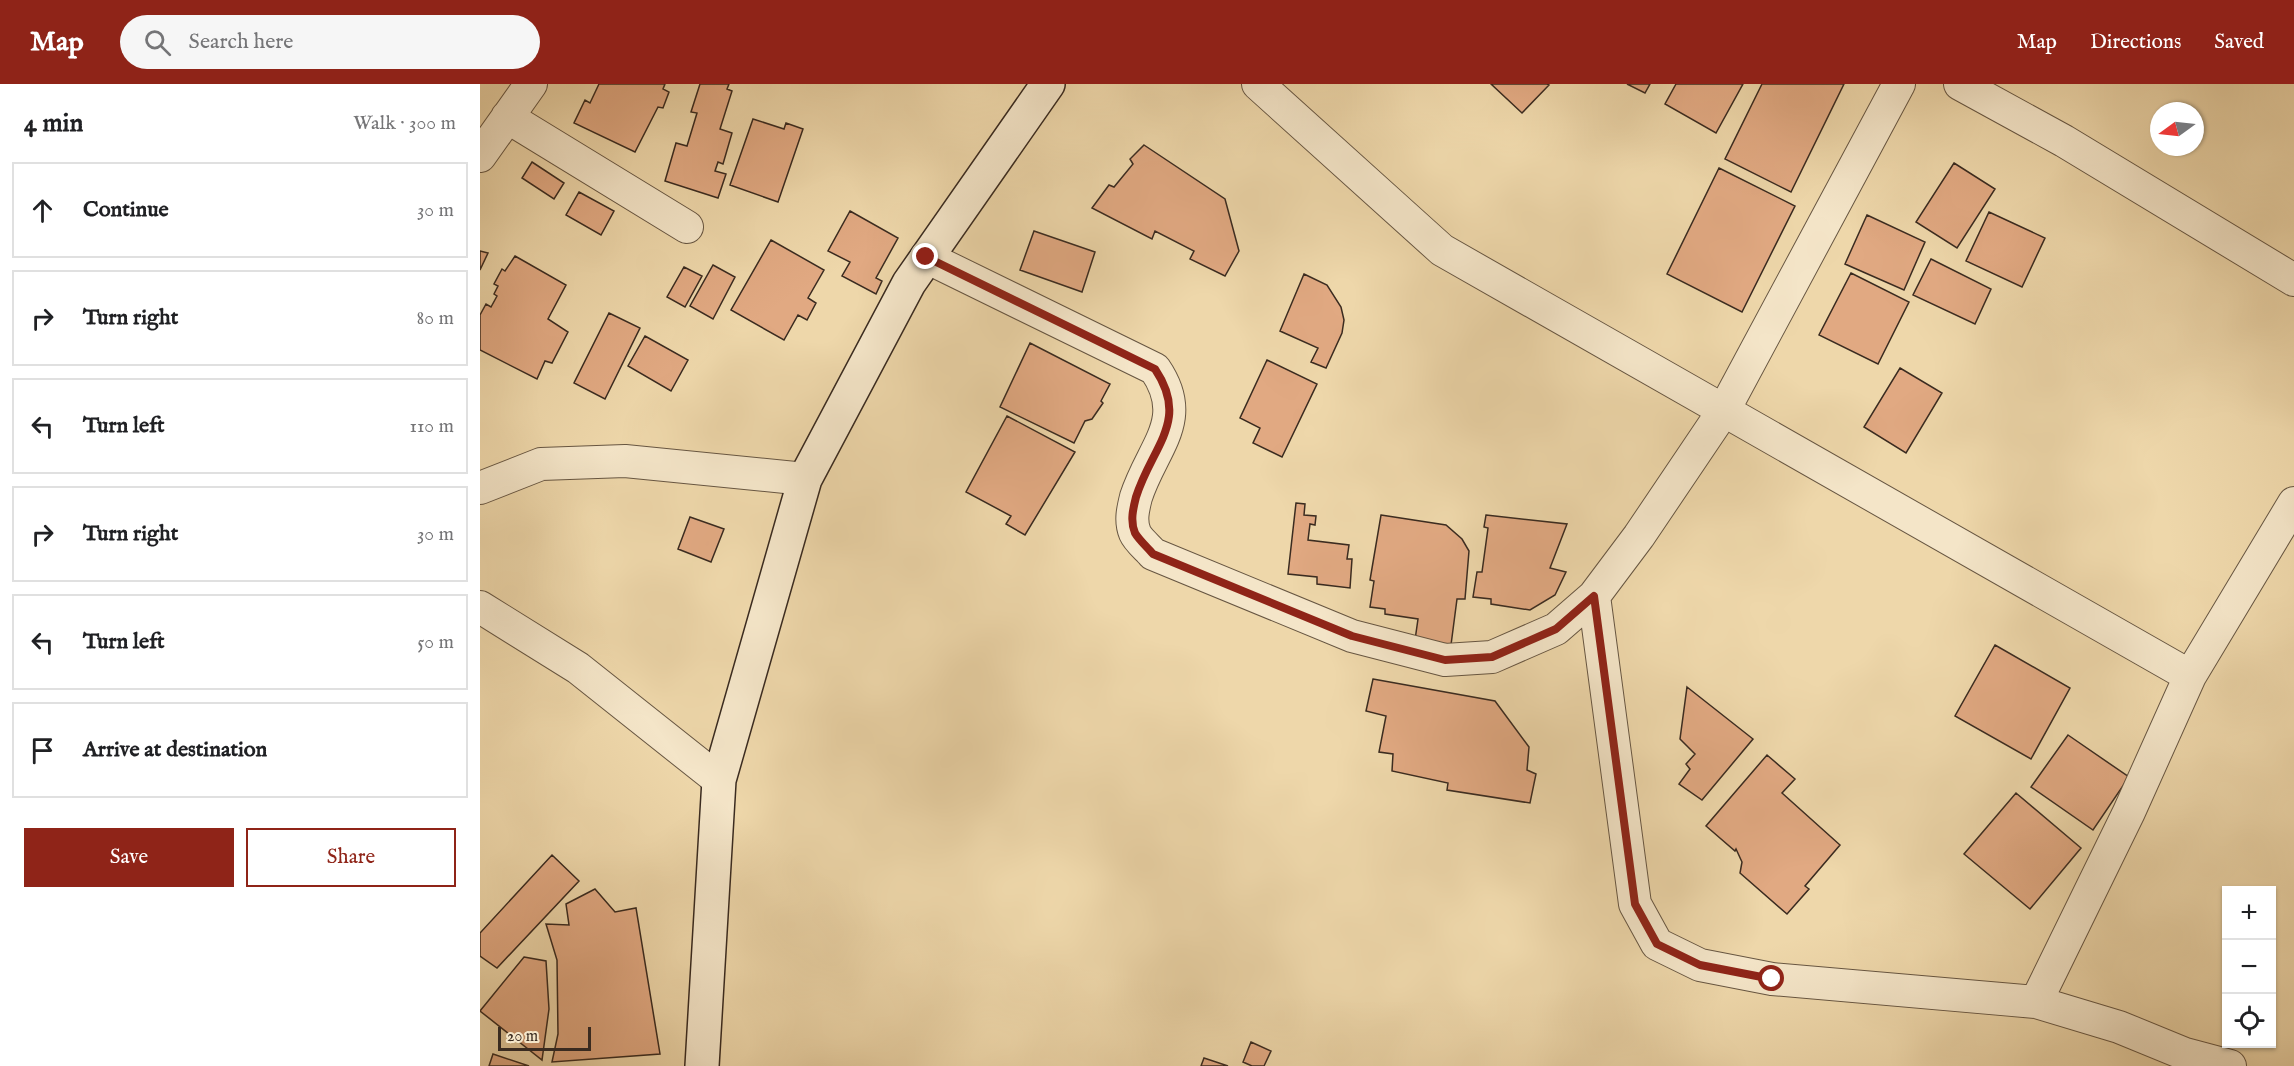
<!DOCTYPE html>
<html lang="en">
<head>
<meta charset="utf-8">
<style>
	:root { --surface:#fff; --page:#f6f6f6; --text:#202124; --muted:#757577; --line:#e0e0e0; --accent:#8f2418 }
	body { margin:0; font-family:"IM FELL English",serif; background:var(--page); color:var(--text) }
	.controls { position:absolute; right:18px; bottom:18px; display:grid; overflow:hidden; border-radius:0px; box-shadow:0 2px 4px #0004 }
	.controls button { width:54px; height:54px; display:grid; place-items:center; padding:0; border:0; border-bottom:2px solid var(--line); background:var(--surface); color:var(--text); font:30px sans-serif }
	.compass { position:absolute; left:1670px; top:18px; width:54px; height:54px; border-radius:50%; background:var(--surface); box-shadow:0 2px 4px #0004; rotate:255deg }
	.scale { position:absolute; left:18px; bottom:15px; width:93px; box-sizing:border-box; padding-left:6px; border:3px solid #3a2b20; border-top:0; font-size:16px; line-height:21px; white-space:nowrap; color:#3a2b20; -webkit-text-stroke:4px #f4e5c8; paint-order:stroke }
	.stop { position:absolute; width:18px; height:18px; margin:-14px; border:4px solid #8f2418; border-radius:50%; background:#fff }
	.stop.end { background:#8f2418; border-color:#fff; box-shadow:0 2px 6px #0008 }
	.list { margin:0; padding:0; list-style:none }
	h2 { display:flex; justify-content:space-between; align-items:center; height:78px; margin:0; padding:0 24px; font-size:26px }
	h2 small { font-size:20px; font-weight:400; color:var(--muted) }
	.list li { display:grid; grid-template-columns:39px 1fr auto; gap:18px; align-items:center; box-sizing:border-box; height:96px; margin:0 12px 12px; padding:0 12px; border:2px solid var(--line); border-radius:0px }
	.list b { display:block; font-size:22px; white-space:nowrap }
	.list em { font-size:20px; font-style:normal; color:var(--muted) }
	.actions { display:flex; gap:12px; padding:18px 24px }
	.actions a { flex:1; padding:14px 0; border:2px solid var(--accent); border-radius:0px; text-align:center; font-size:21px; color:var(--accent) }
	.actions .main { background:var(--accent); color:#fff }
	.icon { flex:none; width:33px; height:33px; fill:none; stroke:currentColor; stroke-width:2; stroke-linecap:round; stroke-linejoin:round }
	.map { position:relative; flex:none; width:1814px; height:982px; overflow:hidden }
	header { display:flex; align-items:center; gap:36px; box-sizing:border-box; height:84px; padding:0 30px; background:var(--accent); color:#fff }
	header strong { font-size:28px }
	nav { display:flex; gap:33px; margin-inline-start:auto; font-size:21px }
	.search { width:420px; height:54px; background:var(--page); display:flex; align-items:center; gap:15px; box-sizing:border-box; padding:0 21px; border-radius:33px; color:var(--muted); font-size:22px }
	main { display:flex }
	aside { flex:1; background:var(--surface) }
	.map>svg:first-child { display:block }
</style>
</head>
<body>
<header>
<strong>Map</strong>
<div class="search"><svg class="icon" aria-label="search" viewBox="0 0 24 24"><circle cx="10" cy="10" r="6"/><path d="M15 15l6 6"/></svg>Search here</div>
<nav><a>Map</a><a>Directions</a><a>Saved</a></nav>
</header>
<main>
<aside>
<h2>4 min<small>Walk · 300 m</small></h2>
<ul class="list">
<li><svg class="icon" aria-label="ahead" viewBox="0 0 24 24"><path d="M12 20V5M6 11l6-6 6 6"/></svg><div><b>Continue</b></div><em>30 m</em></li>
<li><svg class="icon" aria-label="right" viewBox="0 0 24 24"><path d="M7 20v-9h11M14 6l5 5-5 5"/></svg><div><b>Turn right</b></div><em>80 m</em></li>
<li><svg class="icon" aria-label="left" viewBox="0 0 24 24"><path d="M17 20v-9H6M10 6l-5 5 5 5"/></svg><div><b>Turn left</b></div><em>110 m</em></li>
<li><svg class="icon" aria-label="right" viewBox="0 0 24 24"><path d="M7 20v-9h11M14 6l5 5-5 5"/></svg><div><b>Turn right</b></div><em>30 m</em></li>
<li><svg class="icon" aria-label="left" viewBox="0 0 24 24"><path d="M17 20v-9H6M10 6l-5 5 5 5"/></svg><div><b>Turn left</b></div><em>50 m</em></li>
<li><svg class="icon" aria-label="arrive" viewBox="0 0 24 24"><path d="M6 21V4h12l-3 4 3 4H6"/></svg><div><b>Arrive at destination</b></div></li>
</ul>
<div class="actions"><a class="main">Save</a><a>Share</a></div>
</aside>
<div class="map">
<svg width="1814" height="982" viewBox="0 0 1814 982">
	<rect width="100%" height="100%" fill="#eed7aa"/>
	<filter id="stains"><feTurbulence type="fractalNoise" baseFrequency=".00333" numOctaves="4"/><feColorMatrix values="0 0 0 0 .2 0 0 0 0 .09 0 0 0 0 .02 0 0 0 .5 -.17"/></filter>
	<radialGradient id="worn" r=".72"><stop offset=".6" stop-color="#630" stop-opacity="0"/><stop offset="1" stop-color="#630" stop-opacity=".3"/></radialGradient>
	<path fill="#e1a982" stroke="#3a2b20" stroke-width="1.5" d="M 119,0 L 185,0 L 183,5 L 189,8 L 183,24 L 178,23 L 155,68 L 94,39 L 105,16 L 110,19 Z
		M 220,0 L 249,0 L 247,5 L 252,7 L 240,45 L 252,49 L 243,80 L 238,78 L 235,87 L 246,90 L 238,114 L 185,97 L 196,59 L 207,62 L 217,29 L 211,28 Z
		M 1011,0 L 1067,0 L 1069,1 L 1042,29 Z
		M 1147,0 L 1170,0 L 1165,9 Z
		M 1196,0 L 1263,0 L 1236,49 L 1185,20 Z
		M 1282,0 L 1364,0 L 1311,108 L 1245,75 Z
		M 273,35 L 304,45 L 306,39 L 323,45 L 298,118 L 250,101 Z
		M 664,61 L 745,115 L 759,167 L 745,192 L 710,175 L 714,167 L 675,147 L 672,155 L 612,124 L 629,101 L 634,103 L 653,80 L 650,75 Z
		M 52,78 L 84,99 L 74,115 L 42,94 Z
		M 1474,79 L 1515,105 L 1477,164 L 1436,138 Z
		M 1239,84 L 1315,122 L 1262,228 L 1187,190 Z
		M 99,108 L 134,127 L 121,151 L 86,131 Z
		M 370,127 L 418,154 L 396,194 L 402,197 L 396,210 L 362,192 L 370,178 L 348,167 Z
		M 1509,128 L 1565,154 L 1542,203 L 1486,177 Z
		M 1387,131 L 1445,158 L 1424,206 L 1365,180 Z
		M 554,147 L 615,168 L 602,208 L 540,186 Z
		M 291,156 L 344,186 L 328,214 L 336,219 L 327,236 L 318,231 L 304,256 L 251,226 Z
		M 0,167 L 8,169 L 0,186 Z
		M 35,172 L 86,201 L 68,235 L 88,248 L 72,279 L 65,277 L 57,295 L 0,266 L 0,231 L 6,220 L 11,223 L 17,212 L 14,210 L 18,202 L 14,200 L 22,185 L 25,187 Z
		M 1451,175 L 1511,205 L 1495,240 L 1433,211 Z
		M 233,181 L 255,193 L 233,235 L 210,222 Z
		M 204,183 L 222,192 L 205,223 L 187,213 Z
		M 1371,189 L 1429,218 L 1398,280 L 1339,251 Z
		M 824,190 L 847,201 L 861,223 L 864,236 L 862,249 L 846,284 L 831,278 L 838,264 L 800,247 Z
		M 129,229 L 160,244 L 125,315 L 94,299 Z
		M 165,252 L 208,276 L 191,307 L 148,282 Z
		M 550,259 L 630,300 L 621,317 L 623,319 L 612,335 L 605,337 L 594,359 L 520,323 Z
		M 787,276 L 837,300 L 802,373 L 773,359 L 780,344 L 760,334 Z
		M 1420,284 L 1462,309 L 1426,369 L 1384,343 Z
		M 527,332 L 595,368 L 545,451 L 526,440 L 531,432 L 486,408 Z
		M 816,419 L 825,420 L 824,431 L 836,432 L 835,441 L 830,440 L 828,456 L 869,461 L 867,475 L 872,475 L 870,504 L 837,500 L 837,493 L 808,490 Z
		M 901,431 L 966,441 L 982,455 L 989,467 L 985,515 L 977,515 L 971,561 L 935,556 L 938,535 L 905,530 L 905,525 L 890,523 L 894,497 L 890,496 Z
		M 1006,431 L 1087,440 L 1070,484 L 1086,488 L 1075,511 L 1050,526 L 1011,520 L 1011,515 L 993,513 L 997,488 L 1002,488 L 1008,444 L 1004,443 Z
		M 210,433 L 244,445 L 231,478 L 198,465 Z
		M 1515,561 L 1590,604 L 1551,675 L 1475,632 Z
		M 893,595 L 1015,617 L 1049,663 L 1047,686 L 1056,690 L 1050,719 L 967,706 L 968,699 L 912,687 L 913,670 L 899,668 L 906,632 L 886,627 Z
		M 1207,603 L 1273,655 L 1222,716 L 1199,700 L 1210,685 L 1206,680 L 1215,670 L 1200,655 Z
		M 1588,651 L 1649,693 L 1613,746 L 1551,703 Z
		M 1287,671 L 1315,695 L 1302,709 L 1360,761 L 1325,802 L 1329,805 L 1307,830 L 1260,789 L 1262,778 L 1256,765 L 1255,767 L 1226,742 Z
		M 1536,709 L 1601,764 L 1550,825 L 1484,770 Z
		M 72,771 L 99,797 L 17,884 L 0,872 L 0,849 Z
		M 115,805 L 135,828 L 156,824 L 180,970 L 72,978 L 78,950 L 77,876 L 66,840 L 89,841 L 86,820 Z
		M 44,873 L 66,877 L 69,925 L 62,976 L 0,927 Z
		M 771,958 L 791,967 L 784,982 L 772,982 L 763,978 Z
		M 13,970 L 49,982 L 9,982 Z
		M 724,974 L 748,982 L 721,982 Z"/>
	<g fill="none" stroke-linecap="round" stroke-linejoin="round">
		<g stroke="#675642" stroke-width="34">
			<path id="street" d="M 778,0 L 962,166 L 1710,592
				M 1480,0 L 1584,57 L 1814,196
				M 27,33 L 207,143
				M 0,72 L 51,0
				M 446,173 L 675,285 C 710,336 672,363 656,413 C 653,425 650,437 655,449 C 658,456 668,464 673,470 L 872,552 L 965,576 L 1012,573 L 1076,545 L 1114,512 L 1159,452 L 1244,326 L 1419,0
				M 0,404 L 61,380 L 145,377 L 325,395
				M 1114,512 L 1155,820 L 1177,860 L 1220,881 L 1292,895 L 1556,918
				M 0,523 L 98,584 L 239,696
				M 1750,982 L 1705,970 L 1639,943 L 1556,918 L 1649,728 L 1710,592 L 1814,419"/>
		</g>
		<g stroke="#3a2b20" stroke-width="36">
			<path id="secondary" d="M 222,982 L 239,696 L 325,395 L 429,199 L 568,0"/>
		</g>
		<use href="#street" stroke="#f4e5c8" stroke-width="32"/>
		<use href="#secondary" stroke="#f4e5c8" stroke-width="33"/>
	</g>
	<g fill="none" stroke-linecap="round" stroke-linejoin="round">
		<path stroke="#8f2418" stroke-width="8" d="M 446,173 L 675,285 C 710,337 672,362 656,413 C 653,425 650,437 655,449 C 659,456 668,464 673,470 L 872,552 L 965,576 L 1012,573 L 1076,545 L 1114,512 L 1155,820 L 1177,860 L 1220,881 L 1292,895"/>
	</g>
	<rect width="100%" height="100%" filter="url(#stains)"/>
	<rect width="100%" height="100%" fill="url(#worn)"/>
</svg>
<div class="controls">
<button>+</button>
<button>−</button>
<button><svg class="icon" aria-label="locate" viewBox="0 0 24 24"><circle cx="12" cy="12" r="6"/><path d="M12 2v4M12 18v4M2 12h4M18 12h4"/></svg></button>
</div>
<svg class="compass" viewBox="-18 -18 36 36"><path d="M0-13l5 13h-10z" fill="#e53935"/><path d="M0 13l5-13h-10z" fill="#757577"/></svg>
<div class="scale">20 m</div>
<div class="stop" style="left:1292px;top:895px"></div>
<div class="stop end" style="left:446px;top:173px"></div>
</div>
</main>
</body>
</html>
